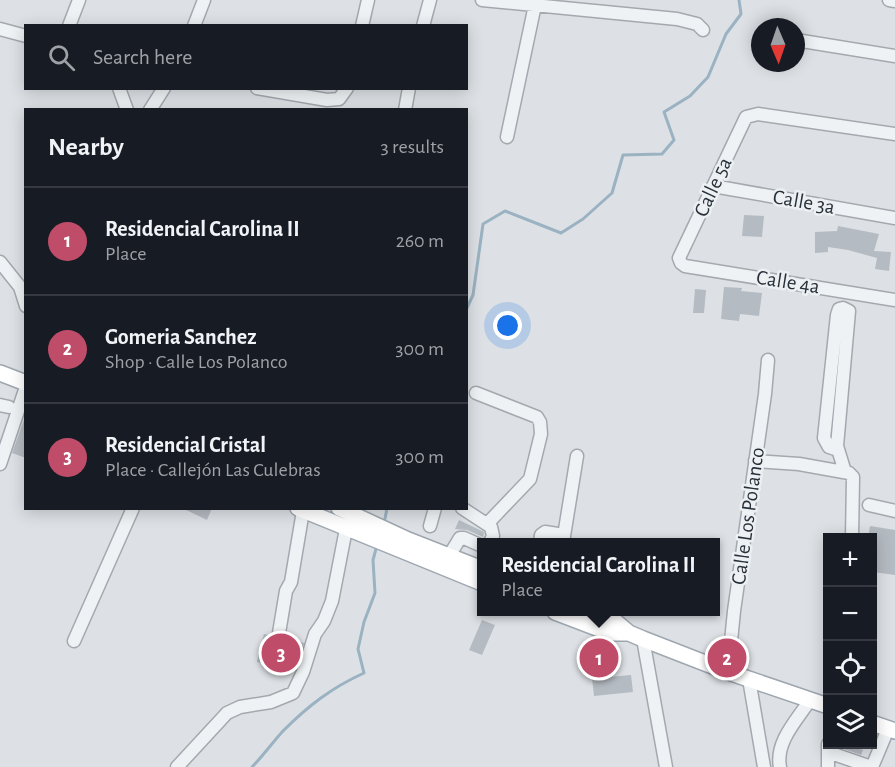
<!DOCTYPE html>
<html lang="en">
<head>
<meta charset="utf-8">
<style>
	:root { --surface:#171b24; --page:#242831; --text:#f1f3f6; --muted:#9ea1a6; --line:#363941; --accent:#bf4d6a }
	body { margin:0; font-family:"Alegreya Sans",sans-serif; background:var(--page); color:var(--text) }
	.controls { position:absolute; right:18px; bottom:18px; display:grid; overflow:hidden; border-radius:0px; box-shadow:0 3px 15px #0003 }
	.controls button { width:54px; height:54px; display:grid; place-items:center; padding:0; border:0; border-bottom:2px solid var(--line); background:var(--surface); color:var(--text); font:30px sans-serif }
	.compass { position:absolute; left:751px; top:18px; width:54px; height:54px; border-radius:50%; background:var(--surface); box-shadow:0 3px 15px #0003; rotate:178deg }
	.you { position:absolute; left:508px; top:326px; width:21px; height:21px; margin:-15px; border:4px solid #fff; border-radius:50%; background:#1a73e8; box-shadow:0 0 0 9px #1a73e833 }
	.badge { display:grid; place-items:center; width:39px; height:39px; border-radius:50%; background:var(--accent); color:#fff; font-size:20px; font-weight:700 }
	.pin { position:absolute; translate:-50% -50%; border:3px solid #fff; box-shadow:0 2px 6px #0006 }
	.popup { position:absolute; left:477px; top:538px; width:243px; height:78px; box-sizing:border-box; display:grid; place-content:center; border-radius:0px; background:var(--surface); filter:drop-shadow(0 2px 4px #0005); font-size:20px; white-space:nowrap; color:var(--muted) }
	.popup b { font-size:22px; color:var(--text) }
	.popup::after { content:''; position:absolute; left:50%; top:100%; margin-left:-12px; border:12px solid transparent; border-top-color:var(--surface) }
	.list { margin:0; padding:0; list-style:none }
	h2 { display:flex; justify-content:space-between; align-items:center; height:78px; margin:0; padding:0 24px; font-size:26px }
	h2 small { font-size:20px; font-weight:400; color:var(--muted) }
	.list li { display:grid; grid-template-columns:39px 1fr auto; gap:18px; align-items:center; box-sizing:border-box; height:108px; padding:0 24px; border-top:2px solid var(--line) }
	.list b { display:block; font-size:22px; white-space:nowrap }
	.list p { margin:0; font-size:20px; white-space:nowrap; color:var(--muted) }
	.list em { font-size:20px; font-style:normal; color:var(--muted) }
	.icon { flex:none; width:33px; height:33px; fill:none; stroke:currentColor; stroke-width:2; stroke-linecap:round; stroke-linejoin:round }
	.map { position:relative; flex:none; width:895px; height:767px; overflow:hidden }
	.search { position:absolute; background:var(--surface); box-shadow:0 3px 15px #0003; left:24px; top:24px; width:444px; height:66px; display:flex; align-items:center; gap:15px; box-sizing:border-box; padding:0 21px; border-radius:0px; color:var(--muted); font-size:22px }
	.panel { position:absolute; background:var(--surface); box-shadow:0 3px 15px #0003; left:24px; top:108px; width:444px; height:402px; border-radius:0px }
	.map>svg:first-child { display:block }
</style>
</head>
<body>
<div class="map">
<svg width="895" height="767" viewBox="0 0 895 767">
	<rect width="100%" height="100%" fill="#dde1e5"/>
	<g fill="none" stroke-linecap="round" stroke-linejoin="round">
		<path stroke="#9bb2c2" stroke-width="3" d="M 466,310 L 473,295 L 483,224 L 505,211 L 561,233 L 583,219 L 612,193 L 623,155 L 662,154 L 674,140 L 664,112 L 690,96 L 708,77 L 726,34 L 741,14 L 739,0
			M 384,524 L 387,508
			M 252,767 C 263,756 272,743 283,731 C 308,706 331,688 364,673 L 358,649 L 364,622 L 375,593 L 373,560 L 377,545"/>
	</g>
	<path fill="#b5bbc2" d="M 744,215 L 764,216 L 762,237 L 742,236 Z
		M 838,226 L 879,234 L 874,251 L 891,252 L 889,271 L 875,269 L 877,258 L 848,250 L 828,247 L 828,252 L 815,253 L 815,232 L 837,231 Z
		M 724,287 L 742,288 L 741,291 L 762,293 L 759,316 L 740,314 L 739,321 L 721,319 Z
		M 695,289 L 706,290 L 704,313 L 693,313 Z
		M 26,414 L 26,458 L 12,453 Z
		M 182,508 L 212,508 L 207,520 Z
		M 459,520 L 484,532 L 483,537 L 467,530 L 455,529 Z
		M 870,526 L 895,530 L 895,575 L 873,572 L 873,537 L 868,537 Z
		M 482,620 L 495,625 L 482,655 L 469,650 Z
		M 264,634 L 271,636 L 277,641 L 285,639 L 304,643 L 295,671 L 257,662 Z
		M 602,640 L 606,642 L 609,677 L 631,675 L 633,692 L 594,696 L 588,642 Z
		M 836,744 L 846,744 L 863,750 L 861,755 L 836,746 Z"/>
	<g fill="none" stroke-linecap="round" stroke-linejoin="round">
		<g stroke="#a3a9ae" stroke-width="15">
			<path id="minor" d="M 482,0 L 677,19 L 697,24 L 703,30
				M 889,0 L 895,1
				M 69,26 L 79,0
				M 194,26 L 204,0
				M 362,26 L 368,0
				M 423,26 L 430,0
				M 0,29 L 26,36
				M 796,40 L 895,56
				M 119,88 L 127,110
				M 257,88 L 327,100 L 339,99 L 347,88
				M 150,110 L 164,88
				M 405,110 L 409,88
				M 895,134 L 758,114 L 746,117 L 679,258 L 681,263 L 685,266 L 895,300
				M 507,137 L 535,5
				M 713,186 L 895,218
				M 0,262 L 20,287 L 26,306
				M 476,393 L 537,417 L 540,422 L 541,434 L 530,479 L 487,524
				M 0,405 L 9,407
				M 838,450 L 829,447 L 824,438 L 837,315 L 839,309 L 843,308 L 849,311 L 837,446 L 845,472
				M 755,461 L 799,464 L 849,473 L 853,477 L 852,538
				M 0,464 L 26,387
				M 869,505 L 895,511
				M 462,508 L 491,527 L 493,536 L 490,542
				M 430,526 L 435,508
				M 540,542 L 541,535 L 545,532 L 564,535
				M 563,542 L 577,456
				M 449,556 L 460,538 L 464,538 L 482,546
				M 279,633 L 286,591 L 291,582 L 303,511
				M 643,639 L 666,767
				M 74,641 L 133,508
				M 728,672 L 734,611 L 765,394 L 768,360
				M 749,679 L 764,767
				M 828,752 L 871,767
				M 177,767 L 227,713 L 240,707 L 271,702 L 293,693 L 303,672 L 315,634 L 324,621 L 332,601 L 346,529
				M 780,767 C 775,742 797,720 810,700
				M 828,767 L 828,744
				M 872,767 L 888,729"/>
		</g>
		<g stroke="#9ea7b0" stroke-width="18">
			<path id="major" d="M 0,373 L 26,383
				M 298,508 L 482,583
				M 339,508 L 408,540 L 482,569
				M 555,612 L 610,633 L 629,633
				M 588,612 L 616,622 L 629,633 L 643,639 L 728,672 L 828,706
				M 872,723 L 895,731"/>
		</g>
		<use href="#minor" stroke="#eff2f4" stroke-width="12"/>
		<use href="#major" stroke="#fff" stroke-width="15"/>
	</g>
	<g text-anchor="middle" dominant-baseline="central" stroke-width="5" stroke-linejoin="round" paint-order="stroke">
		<g font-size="21" fill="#28313a" stroke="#ecf0f3">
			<text transform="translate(713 187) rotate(-65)">Calle 5a</text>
			<text transform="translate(804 202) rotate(10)">Calle 3a</text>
			<text transform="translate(788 282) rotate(9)">Calle 4a</text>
			<text transform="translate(748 516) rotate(-82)">Calle Los Polanco</text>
		</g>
	</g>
</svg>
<div class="controls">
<button>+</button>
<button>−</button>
<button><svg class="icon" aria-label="locate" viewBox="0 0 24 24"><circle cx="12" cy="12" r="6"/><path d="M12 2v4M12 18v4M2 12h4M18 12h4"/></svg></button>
<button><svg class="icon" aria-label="layers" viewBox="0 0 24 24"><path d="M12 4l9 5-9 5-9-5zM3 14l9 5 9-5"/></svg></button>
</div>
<svg class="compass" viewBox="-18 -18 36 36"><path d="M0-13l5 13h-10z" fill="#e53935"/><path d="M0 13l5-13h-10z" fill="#9ea1a6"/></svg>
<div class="you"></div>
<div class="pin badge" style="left:599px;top:658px">1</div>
<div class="popup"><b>Residencial Carolina II</b>Place</div>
<div class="pin badge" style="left:727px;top:658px">2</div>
<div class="pin badge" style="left:281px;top:653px">3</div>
<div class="search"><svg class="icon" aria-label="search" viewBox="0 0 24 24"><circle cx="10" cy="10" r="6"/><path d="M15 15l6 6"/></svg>Search here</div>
<section class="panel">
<h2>Nearby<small>3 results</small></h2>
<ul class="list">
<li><span class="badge">1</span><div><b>Residencial Carolina II</b><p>Place</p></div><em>260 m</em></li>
<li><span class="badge">2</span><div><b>Gomeria Sanchez</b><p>Shop · Calle Los Polanco</p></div><em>300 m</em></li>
<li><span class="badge">3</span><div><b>Residencial Cristal</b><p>Place · Callejón Las Culebras</p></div><em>300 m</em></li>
</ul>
</section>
</div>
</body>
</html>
